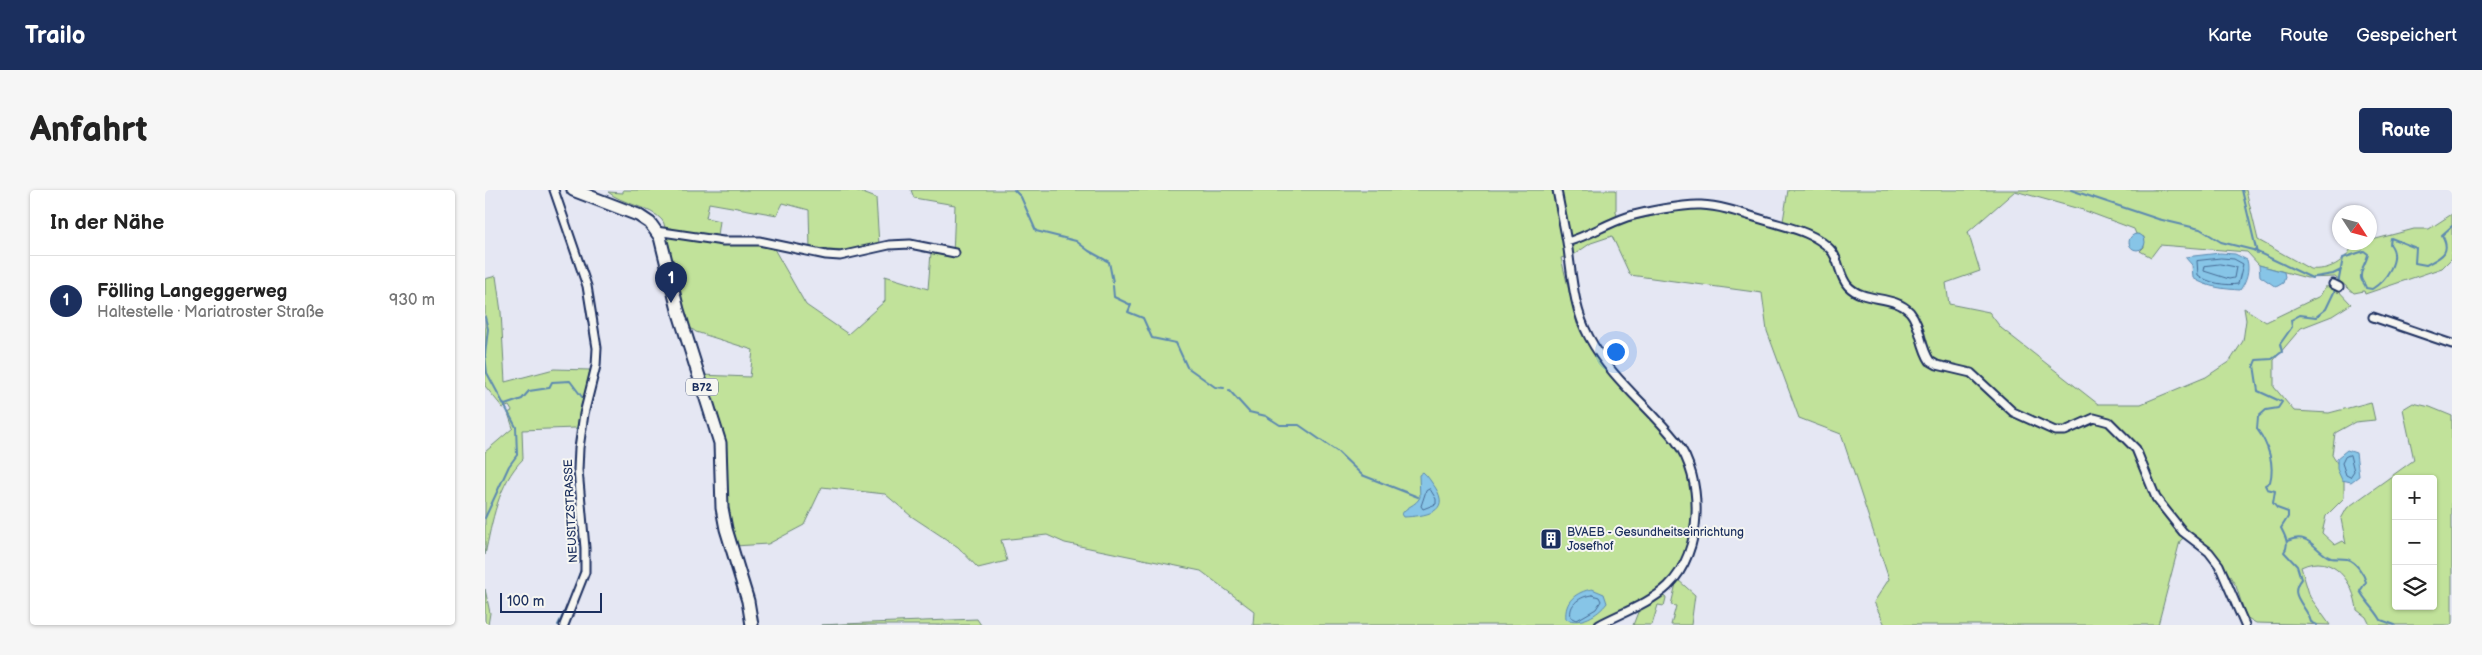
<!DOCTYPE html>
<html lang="de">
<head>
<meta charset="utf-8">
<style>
	:root { --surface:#fff; --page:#f6f6f6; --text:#222; --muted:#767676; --line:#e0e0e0; --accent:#1b2f5e }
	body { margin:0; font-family:"Balsamiq Sans",sans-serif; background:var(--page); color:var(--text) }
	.controls { position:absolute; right:15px; bottom:15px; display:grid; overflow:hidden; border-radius:5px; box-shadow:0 1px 4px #0004 }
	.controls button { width:45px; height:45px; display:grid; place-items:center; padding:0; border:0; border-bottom:1px solid var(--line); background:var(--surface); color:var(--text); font:25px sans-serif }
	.compass { position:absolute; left:1847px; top:15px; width:45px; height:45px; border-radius:50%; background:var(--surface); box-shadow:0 1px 4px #0004; rotate:126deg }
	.scale { position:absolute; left:15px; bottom:12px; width:102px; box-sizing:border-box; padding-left:5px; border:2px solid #1b2f5e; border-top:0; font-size:14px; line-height:18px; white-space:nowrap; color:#1b2f5e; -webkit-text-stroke:4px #f6f6f2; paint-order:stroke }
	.you { position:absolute; left:1130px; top:161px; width:18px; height:18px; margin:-12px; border:4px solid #fff; border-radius:50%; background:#1a73e8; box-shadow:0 0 0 8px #1a73e833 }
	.badge { display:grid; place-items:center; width:32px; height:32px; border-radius:50%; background:var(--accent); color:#fff; font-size:16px; font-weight:700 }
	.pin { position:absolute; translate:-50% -41px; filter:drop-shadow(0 1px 2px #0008) }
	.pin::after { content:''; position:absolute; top:26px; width:18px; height:15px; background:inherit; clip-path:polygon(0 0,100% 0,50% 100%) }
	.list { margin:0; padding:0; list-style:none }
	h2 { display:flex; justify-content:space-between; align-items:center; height:65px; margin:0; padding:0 20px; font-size:21px }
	h2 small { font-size:16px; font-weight:400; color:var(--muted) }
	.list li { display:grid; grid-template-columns:32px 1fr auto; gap:15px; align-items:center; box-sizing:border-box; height:90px; padding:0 20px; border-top:1px solid var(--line) }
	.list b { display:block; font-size:19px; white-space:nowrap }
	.list p { margin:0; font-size:16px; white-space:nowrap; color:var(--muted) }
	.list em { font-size:16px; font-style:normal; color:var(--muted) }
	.icon { flex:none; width:28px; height:28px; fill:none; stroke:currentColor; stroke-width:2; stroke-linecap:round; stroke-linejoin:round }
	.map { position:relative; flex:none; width:1967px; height:435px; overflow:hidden; border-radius:5px }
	header { display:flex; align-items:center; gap:30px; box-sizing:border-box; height:70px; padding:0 25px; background:var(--accent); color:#fff }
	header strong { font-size:24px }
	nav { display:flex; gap:28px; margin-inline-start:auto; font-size:18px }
	.intro { display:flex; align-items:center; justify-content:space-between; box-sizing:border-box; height:120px; padding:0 30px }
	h1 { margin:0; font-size:35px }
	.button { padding:12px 22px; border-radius:5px; background:var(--accent); color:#fff; font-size:18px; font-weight:700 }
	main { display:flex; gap:30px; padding:0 30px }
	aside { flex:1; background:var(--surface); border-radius:5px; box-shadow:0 1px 4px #0004 }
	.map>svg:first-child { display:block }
</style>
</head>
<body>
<header>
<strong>Trailo</strong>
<nav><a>Karte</a><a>Route</a><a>Gespeichert</a></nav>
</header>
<div class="intro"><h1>Anfahrt</h1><a class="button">Route</a></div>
<main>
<aside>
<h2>In der Nähe<small></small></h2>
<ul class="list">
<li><span class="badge">1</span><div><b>Fölling Langeggerweg</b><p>Haltestelle · Mariatroster Straße</p></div><em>930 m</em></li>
</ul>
</aside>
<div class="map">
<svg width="1967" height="435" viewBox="0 0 1967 435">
	<rect width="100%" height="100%" fill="#e5e7f3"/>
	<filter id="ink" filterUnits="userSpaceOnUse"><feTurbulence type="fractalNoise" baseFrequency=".02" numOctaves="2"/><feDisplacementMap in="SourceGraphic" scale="10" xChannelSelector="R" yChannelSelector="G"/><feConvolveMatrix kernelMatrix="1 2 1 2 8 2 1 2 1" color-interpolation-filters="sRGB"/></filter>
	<g filter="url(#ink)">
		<path fill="#c1e29a" stroke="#6e887c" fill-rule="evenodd" d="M 138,0 L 370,0 L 391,8 L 394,55 L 362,61 L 325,59 L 324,20 L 298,13 L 292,25 L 224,13 L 221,28 L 235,31 L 232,53 L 269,53 L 288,57 L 321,115 L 363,144 L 400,111 L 400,86 L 443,99 L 446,63 L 468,66 L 470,15 L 429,8 L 426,0 L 1131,0 L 1131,22 L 1134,33 L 1212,17 L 1275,24 L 1298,31 L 1303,0 L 1761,0 L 1773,50 L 1825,79 C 1844,81 1860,72 1868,55 L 1929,39 L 1944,39 L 1967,24 L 1967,68 L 1957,78 L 1880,104 L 1879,101 L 1869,103 L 1850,87 L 1822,88 L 1774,75 L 1762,62 L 1675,55 L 1666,67 L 1655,61 L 1659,57 L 1659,47 L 1651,44 L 1649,39 L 1598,20 L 1530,1 L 1483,42 L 1495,81 L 1461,93 L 1464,114 L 1504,122 L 1516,138 L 1613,214 L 1656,214 L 1721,187 L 1745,171 L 1758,151 L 1761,130 L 1759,118 L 1781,132 L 1835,106 L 1840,97 L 1849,96 L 1866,114 L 1847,126 L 1816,138 L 1789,170 L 1789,197 L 1809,221 L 1844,223 L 1886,212 L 1890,230 L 1870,232 L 1850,243 L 1847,265 L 1859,284 L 1859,308 L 1841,326 L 1837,343 L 1850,355 L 1858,351 L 1861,354 L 1856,329 L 1862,318 L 1929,270 L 1918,219 L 1928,213 L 1945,217 L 1967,226 L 1967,435 L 1885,435 L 1881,427 L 1872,420 C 1869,392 1848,362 1816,377 L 1825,407 L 1845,435 L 1771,433 L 1761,427 L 1751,396 L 1732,365 L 1704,343 L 1695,351 L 1673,435 L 1400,435 L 1389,412 L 1404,389 L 1356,244 L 1314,228 L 1282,141 L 1277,103 L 1145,85 L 1127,46 L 1106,53 L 1090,64 L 1076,68 L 1092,134 L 1123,179 L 1198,261 L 1211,310 L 1204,359 L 1182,396 L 1114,435 L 768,435 L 769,421 L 716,381 L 580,353 L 562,345 L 516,350 L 522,371 L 493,378 L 473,357 L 426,326 L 400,304 L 337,297 L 319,335 L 283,354 L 249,356 L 242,322 L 241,259 L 234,232 L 216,185 L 265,187 L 268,160 L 211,142 L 203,136 L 184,56 C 177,48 183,38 177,30 C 166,17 137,14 123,2 L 138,3 ZM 1911,289 L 1948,289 L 1948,416 L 1911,416 Z
			M 11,86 L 16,122 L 20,192 L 69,179 L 105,180 L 94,240 L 90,238 L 37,240 L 38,269 C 13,294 7,332 0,365 L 0,262 L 28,238 L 23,223 L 27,221 L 24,216 L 18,218 L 0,196 L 0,89 Z
			M 1192,389 L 1210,405 L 1206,435 L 1186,435 L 1191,416 L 1186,415 Z
			M 0,399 L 5,423 L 3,435 L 0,435 Z
			M 1177,405 L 1181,408 L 1179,416 L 1173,415 L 1167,435 L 1148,435 L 1155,417 Z
			M 492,429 L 496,435 L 336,435 L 357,434 Z"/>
		<path fill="#87c5e7" stroke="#5c89b0" d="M1644 52a8 8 0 1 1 16 0a8 8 0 1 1-16 0Z
			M 1735,63 L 1750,64 L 1762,70 C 1765,80 1761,92 1755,100 C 1741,99 1723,98 1708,88 L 1707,75 L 1700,67 Z
			M 1774,75 L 1799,82 L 1800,87 L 1798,93 L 1791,97 L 1775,86 Z
			M 1862,260 L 1871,263 L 1874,286 L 1866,292 L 1857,290 L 1852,279 L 1852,268 Z
			M 938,282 C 943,286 946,292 950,297 C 967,323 939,326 919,327 L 917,324 C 921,316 931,316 935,307 L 934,285 Z
			M 1107,399 L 1119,404 L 1122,413 C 1113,425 1096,435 1081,429 C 1079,411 1091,402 1107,399 Z"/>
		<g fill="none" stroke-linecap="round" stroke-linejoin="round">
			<path stroke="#466b95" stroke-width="1" d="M 1736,68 L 1749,69 L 1758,74 L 1753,94 C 1741,96 1723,93 1713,85 L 1712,71 Z
				M 1735,74 L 1751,77 L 1749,88 L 1744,89 L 1719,81 L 1720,76 Z
				M 1865,265 L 1869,281 L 1865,287 L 1861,285 L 1857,273 L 1860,267 Z
				M 945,299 L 951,309 L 951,314 L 938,319 L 936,316 L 941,301 Z
				M 1107,405 L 1114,407 L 1116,411 L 1111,419 L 1092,430 L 1086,427 C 1083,414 1096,406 1107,405 Z"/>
			<path stroke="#5c89b0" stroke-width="2" d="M 529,0 L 536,7 L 551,41 L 591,51 L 604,61 L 624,72 L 628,92
				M 1586,0 L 1673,29 L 1715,39 L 1736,52 L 1768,60 L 1827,88
				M 1757,0 L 1772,63
				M 1830,87 L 1848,84 L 1856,80
				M 1853,94 L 1858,68 L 1879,61 L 1883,64 C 1882,72 1875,78 1876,88 C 1877,93 1880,93 1881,98 L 1887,99 C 1900,91 1917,69 1905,54 L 1906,48 L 1931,58 L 1930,73 L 1941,75 C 1956,67 1967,63 1957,45 L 1967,36
				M 628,96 L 629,107 L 646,115 L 643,122 L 658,128 L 667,148 L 691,153 L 702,177 L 730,197 L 739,198
				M 0,127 L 3,139 L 0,165 L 2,183 L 31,237 L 32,265 L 24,276 L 0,328
				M 744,200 L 764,222 L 781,226 L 795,235 L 814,235 L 853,262 L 877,285 L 933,307
				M 20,215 L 37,209 L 44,201 L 64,198 L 67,192 L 85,191 L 97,207
				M 92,240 L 97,213
				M 90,266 L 92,245
				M 1802,351 C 1825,341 1829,361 1846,368 C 1851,369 1857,368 1862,369 C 1871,372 1879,384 1881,392 L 1875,401 C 1881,412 1890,419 1896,430 L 1910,435
				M 91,395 L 96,379 L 95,344
				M 73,435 L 80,421
				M 1832,435 L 1826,432 C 1822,415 1802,406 1816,389 L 1812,376 L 1799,362 C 1805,354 1800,346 1796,338 L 1803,327 L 1803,322 L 1792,318 L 1788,313 L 1790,301 L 1782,299 L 1780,295 L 1785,292 C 1790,274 1783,254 1772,239 L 1773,227 L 1781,220 L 1793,218 L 1797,212 L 1773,201 L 1769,175 L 1771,170 L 1787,169 L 1797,162 L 1795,154 L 1807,137 L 1806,130 L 1815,125 L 1831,127 L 1841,119 L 1851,98"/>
			<g stroke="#1b2f5e" stroke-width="11">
				<path id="street" d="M 69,0 L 102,96 L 112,158 L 111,176 L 99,224 L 94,258 L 93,280 L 100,358 L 100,382 L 79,435
					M 1072,0 C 1075,17 1079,35 1082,52 C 1087,85 1088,117 1104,147 C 1127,190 1163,215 1191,251 C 1220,289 1218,362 1183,396 C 1164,414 1136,423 1114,435
					M 171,41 L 238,51 L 274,51 L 341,65 L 355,66 L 404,55 L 425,54 L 470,63
					M 1082,52 C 1103,46 1121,34 1142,27 C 1158,22 1200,14 1216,15 C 1240,16 1264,26 1286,32 C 1306,38 1330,43 1345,59 C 1355,69 1353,85 1363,96 C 1379,113 1408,104 1425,122 C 1436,135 1435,157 1445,171 L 1452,175 L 1486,183 L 1528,222 L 1570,241 L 1580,241 L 1609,228 L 1624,232 L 1651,259 L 1671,308 L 1698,342 L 1724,362 L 1734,375 L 1760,435
					M 1848,94 L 1854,97
					M 1888,127 L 1967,154"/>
			</g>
			<g stroke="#1b2f5e" stroke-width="15">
				<path id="primary" d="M 88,0 L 153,25 L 165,33 L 175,47 L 193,120 L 235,253 L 237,318 L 241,339 L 263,411 L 267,435"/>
			</g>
			<use href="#street" stroke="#f6f6f2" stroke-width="7"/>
			<use href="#primary" stroke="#f6f6f2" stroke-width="11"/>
		</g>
	</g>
	<defs>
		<g id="building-square" transform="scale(1.125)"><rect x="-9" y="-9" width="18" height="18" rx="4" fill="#1b2f5e" stroke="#f6f6f2"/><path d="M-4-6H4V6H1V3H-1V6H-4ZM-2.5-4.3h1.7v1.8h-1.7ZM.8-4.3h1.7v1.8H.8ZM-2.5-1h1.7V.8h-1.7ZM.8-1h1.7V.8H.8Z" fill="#fff"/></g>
	</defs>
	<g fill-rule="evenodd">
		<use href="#building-square" x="1066" y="349"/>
	</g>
	<g text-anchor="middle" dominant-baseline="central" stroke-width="4" stroke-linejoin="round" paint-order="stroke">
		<rect fill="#f6f6f2" stroke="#5d6b8a" stroke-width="1" x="201" y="188.5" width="32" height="17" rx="4"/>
		<g font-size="11" font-weight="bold" fill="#1b2f5e">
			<text x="217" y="197">B72</text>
		</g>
		<g font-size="12" fill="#1b2f5e" stroke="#f6f6f2">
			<text transform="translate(86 321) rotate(-93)">NEUSITZSTRASSE</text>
		</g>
		<g font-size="12" fill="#1b2f5e" stroke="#f6f6f2" text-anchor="start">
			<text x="1082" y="342">BVAEB - Gesundheitseinrichtung<tspan x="1082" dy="14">Josefhof</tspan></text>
		</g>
	</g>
</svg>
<div class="controls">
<button>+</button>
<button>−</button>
<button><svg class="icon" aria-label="layers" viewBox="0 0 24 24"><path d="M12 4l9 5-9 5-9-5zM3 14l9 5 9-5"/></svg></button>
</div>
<svg class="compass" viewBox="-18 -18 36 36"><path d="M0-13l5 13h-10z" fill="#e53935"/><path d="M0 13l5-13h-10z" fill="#767676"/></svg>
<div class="scale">100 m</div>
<div class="you"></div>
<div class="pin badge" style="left:186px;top:113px">1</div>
</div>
</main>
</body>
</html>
